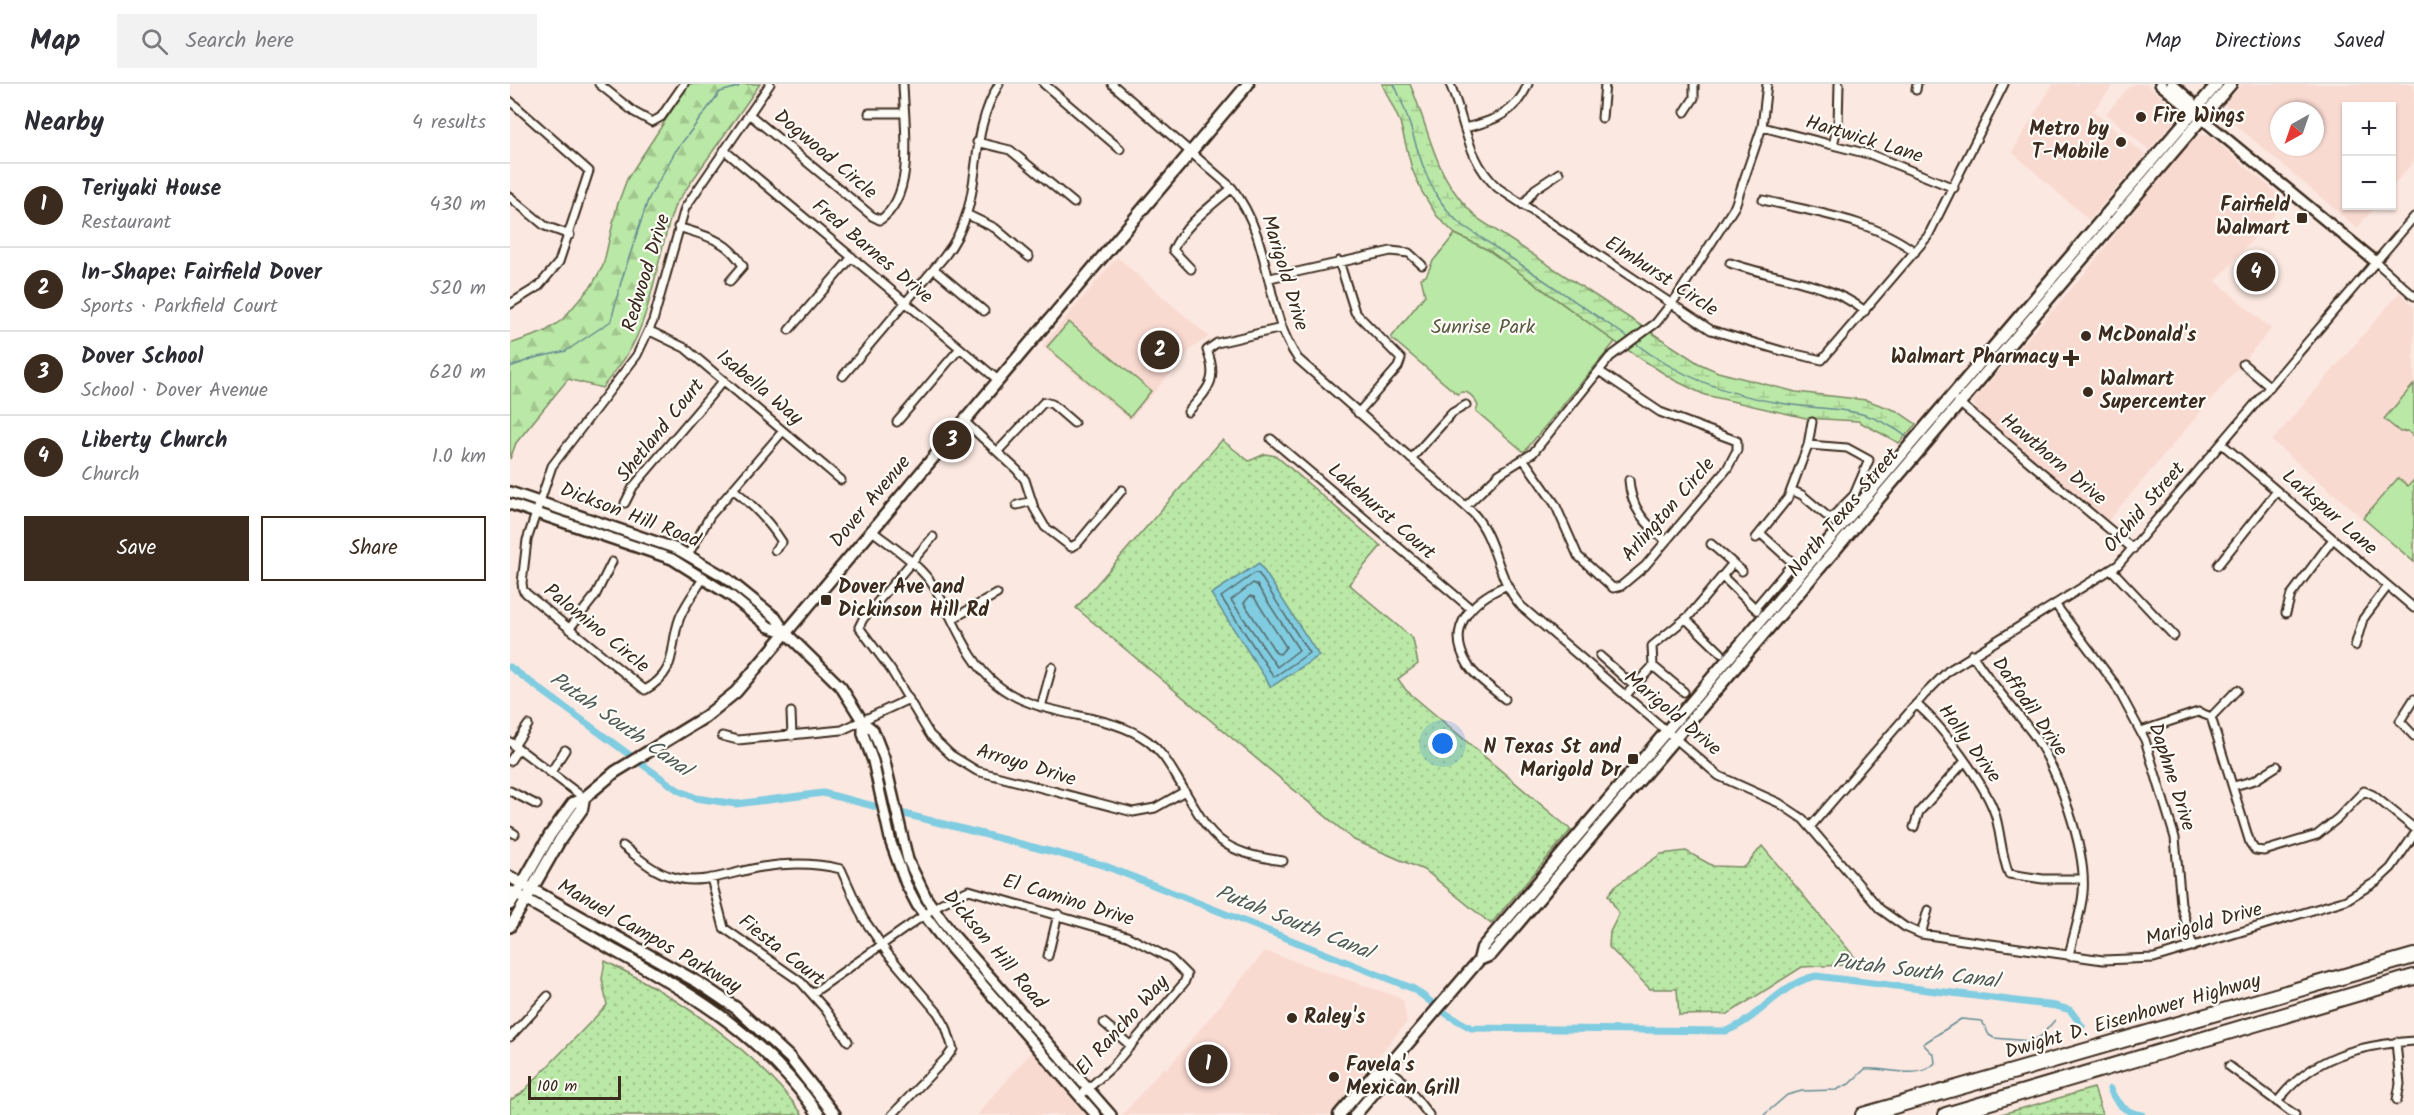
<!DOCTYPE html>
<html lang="en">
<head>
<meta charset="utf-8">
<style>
	:root { --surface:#fff; --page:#f2f2f3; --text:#2b2b33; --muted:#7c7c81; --line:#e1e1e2; --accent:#3b2a1e }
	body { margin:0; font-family:Kalam,sans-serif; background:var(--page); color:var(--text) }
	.controls { position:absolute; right:18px; top:18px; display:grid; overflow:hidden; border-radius:0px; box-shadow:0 2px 4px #0004 }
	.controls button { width:54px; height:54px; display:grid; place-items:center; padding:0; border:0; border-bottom:2px solid var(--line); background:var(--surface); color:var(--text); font:30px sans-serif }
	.compass { position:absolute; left:1760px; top:18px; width:54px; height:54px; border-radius:50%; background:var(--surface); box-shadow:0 2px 4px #0004; rotate:220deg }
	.scale { position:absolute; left:18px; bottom:15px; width:93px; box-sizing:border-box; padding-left:6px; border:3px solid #3b2a1e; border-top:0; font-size:16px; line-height:21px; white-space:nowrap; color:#3b2a1e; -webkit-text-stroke:4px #fdfcf7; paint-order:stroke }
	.you { position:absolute; left:933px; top:660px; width:21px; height:21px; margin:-15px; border:4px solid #fff; border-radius:50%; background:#1a73e8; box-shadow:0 0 0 9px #1a73e833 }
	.badge { display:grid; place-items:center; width:39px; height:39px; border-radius:50%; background:var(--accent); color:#fff; font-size:20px; font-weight:700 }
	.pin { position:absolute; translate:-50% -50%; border:3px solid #fff; box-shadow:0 2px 6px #0006 }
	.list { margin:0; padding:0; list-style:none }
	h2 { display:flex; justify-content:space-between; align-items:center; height:78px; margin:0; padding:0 24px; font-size:26px }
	h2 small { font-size:20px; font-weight:400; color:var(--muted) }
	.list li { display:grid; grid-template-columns:39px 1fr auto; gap:18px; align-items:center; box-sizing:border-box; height:84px; padding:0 24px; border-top:2px solid var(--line) }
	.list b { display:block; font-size:22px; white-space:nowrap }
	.list p { margin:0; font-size:20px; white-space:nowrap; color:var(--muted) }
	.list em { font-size:20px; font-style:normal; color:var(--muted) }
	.actions { display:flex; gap:12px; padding:18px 24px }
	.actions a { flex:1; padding:14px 0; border:2px solid var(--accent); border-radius:0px; text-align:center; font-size:21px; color:var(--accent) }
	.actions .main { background:var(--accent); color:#fff }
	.icon { flex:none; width:33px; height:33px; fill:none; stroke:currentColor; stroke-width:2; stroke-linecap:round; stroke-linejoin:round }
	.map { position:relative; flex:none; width:1904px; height:1031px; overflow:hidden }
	header { display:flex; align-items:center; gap:36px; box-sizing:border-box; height:84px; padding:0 30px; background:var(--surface); border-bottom:2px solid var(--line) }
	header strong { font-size:28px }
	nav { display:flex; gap:33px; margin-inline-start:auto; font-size:21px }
	.search { width:420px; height:54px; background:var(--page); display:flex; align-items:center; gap:15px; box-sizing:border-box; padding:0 21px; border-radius:0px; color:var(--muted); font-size:22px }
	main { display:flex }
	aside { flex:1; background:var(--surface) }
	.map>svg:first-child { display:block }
</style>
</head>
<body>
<header>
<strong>Map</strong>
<div class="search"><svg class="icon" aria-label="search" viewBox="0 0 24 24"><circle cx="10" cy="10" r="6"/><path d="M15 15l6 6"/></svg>Search here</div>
<nav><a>Map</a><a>Directions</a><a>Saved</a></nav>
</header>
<main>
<aside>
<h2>Nearby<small>4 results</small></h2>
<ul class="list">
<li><span class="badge">1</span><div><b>Teriyaki House</b><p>Restaurant</p></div><em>430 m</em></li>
<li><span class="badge">2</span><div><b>In-Shape: Fairfield Dover</b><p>Sports · Parkfield Court</p></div><em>520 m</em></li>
<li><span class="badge">3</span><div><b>Dover School</b><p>School · Dover Avenue</p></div><em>620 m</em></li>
<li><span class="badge">4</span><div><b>Liberty Church</b><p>Church</p></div><em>1.0 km</em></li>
</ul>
<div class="actions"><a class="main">Save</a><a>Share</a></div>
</aside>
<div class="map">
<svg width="1904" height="1031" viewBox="0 0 1904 1031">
	<defs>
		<pattern id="grass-dots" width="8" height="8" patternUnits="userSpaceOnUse" patternTransform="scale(1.5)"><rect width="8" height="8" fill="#bae8a6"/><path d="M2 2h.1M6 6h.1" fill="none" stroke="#a1c78e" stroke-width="1.8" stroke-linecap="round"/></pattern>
		<pattern id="forest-firs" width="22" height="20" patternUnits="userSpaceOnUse" patternTransform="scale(1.5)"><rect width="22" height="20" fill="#bae8a6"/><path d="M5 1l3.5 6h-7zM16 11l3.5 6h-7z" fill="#a1c78e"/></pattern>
		<pattern id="wetland-marsh" width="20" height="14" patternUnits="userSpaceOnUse" patternTransform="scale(1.5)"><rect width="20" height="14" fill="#bae8a6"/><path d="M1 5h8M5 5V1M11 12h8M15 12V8" fill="none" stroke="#a1c78e"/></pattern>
	</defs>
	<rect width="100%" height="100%" fill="#fbe8e1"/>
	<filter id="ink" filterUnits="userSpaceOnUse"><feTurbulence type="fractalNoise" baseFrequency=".0167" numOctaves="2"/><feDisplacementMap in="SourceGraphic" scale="12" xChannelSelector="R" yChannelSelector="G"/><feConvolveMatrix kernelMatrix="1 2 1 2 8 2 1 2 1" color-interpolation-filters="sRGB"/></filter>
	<g filter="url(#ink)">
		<path fill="#f9dad1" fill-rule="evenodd" d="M 1543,0 L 1604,0 L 1583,27 L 1635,71 L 1579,136 L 1502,68 Z
			M 1624,0 L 1636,0 L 1663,23 L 1664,37 L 1639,66 L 1596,30 L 1618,4 Z
			M 1732,0 L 1904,0 L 1904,77 L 1882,103 L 1882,22 L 1836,22 L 1836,122 L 1866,122 L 1847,144 L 1721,37 L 1715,20 ZM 1769,27 L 1805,27 L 1805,63 L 1769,63 Z
			M 1692,50 L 1701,53 L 1776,117 L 1706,197 L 1761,245 L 1598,437 L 1468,328 L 1463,317 L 1570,195 L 1679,58 Z
			M 607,173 L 699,253 L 682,264 L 620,336 L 532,262 Z
			M 1890,208 L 1904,223 L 1904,478 L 1762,357 Z
			M 755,867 L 888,913 L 893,917 L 897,938 L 819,1031 L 612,1031 L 654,983 L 657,985 Z
			M 522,967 L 576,1031 L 467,1031 Z"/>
		<path fill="url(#grass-dots)" stroke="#7a8962" stroke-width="1.5" d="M 712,356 L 739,377 L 755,370 L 766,372 L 871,462 L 839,500 L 903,555 L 908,580 L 888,595 L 896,606 L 1061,746 L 981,840 L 916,787 L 844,756 L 566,524 Z
			M 1252,762 L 1353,883 L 1332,881 L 1292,883 L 1218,930 L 1169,931 L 1167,905 L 1140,905 L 1099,863 L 1100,848 L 1109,830 L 1098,811 L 1105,802 L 1151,770 L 1176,767 L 1203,782 L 1235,783 Z
			M 95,877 C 170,914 243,964 293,1031 L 0,1031 L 0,1016 L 11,1010 L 97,921 L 92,895 Z
			M 1584,1004 L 1593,1031 L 1488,1031 Z"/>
		<path fill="url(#forest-firs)" stroke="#7a8962" stroke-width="1.5" d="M 179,0 L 250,0 L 165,121 C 149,164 145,212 126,254 C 118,273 104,288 92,304 L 58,295 L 6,359 L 0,375 L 0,260 L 34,248 L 52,236 L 82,201 L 93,182 L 107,122 L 117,95 Z"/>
		<path fill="url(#wetland-marsh)" stroke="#7a8962" stroke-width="1.5" d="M 872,0 L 900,0 C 923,54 923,95 970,136 L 1188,279 L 1208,288 L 1286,308 L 1356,316 L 1387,327 L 1406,340 L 1389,359 L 1348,337 L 1296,334 L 1195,311 L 1164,296 L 1105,258 L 978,166 L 945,150 L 927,132 L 912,108 L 902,85 L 890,38 Z"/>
		<path fill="#bae8a6" stroke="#7a8962" stroke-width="1.5" d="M 945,150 L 978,166 L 1105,258 L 1014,368 L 966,327 L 968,322 C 964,313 957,304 947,310 L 881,254 L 915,211 L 911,194 L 916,192 L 923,177 Z
			M 559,238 L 641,307 L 620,333 L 537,263 Z
			M 1904,300 L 1904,352 L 1898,347 L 1890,348 L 1874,335 Z
			M 1888,394 L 1898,402 L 1904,396 L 1904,478 L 1853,434 Z"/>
		<path fill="#80cce0" stroke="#648b92" stroke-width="1.5" d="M 749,479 L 809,572 L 761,603 L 701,510 Z"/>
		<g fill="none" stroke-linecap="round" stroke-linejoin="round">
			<path stroke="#576b6c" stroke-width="1.5" d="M 745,489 L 749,490 L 799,569 L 764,593 L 711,513 Z
				M 743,499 L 747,501 L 789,566 L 767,583 L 721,516 Z
				M 740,512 L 744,513 L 776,563 L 770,570 L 766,569 L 734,519 Z"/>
			<path stroke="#648b92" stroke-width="1.5" d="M 884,0 C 909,50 906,97 948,138 L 1119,254
				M 1125,259 C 1169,293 1221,312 1276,320 C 1326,328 1352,320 1397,353
				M 0,283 L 24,274 L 56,267 L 101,237 L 111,198 L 138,116 L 165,68 L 210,8 L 228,3 L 230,0
				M 1254,1031 L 1277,1011 L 1292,1007 L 1326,1006 L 1339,1000 L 1355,985 C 1377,983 1409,997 1425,979 L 1424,971 L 1413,960 L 1451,935 L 1472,937 L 1479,951 L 1484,954 L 1520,957 L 1530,953 L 1545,936"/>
			<path stroke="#80cce0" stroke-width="7" d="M 0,583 L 136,683 L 168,706 L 186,714 L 226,720 L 313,709 L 593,781 L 904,905 L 938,931 L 961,944 L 1216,947 C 1250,935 1270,899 1306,892 L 1546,922 L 1560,926 L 1572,942
				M 1600,1005 C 1607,1021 1615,1028 1632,1031"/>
			<g stroke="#3b2a1e" stroke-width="11">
				<path id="minor" d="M 89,0 L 124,28 L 142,38 L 151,33 L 174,0
					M 534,0 L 610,65
					M 602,0 L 722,104 C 764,158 753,224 788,275 L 963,429 C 988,457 986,495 1012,523 L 1209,692 L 1269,719 L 1293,735 L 1370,825 L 1395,843 L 1411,850 L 1593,876 L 1644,874 L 1836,816 L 1867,797 L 1881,784 L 1904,751
					M 940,0 C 955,36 957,77 988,104 L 1201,246 L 1272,267 L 1312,276 L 1418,152 L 1494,0
					M 1406,6 L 1407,0
					M 0,17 L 79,87 L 49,178 L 29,202 L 0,220
					M 1175,28 L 1184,14 L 1184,0
					M 359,29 L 394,29
					M 239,30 L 362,132 L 370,136 C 407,111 394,39 393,0
					M 1092,34 L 1095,0
					M 1252,43 L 1362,71 L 1444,104
					M 955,44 C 984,37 1006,29 1018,0
					M 467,58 L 500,66 L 564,119
					M 1323,61 L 1328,40 L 1329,0
					M 214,66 L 488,296
					M 0,113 L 35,142 L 60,151
					M 1253,116 C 1302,128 1364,136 1405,168
					M 1013,121 L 1025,105 L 1049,89
					M 458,131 L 485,144 L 519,173
					M 168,143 C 196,152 217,155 233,182 L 220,197
					M 829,177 L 845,228 L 891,275 L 888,283 L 848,329
					M 1866,178 L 1904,212
					M 1220,179 C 1265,195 1317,197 1355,227
					M 424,185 L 474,227
					M 681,185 L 663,166 C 674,141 701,122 722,104
					M 760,194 L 881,167 L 899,169 L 912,181
					M 279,246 L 342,173
					M 140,247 L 175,264 L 331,396
					M 1733,280 L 1760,303
					M 333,292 L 434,173 C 479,116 453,60 489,0
					M 1448,318 L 1623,465
					M 678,328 C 698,305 709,297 697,266 L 707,259 L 772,244
					M 453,336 L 507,386 L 515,396 L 524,424 L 535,443 L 561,463 L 568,459 L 612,406
					M 387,338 L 450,264
					M 761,355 L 960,524
					M 1712,360 L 1904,524
					M 1298,361 L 1337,364 L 1359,376 L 1344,411 L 1320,435
					M 488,367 L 534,318 L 542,320 L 564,339
					M 901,375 L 942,329 L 956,321
					M 1014,376 L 1045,420 L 1068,472 L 1103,504 L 1111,502 L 1135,482 L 1217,385 L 1227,366 L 1227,357 L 1150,328 L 1089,287
					M 1119,396 C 1121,425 1135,439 1156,457
					M 223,405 C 243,421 259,437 272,458 L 265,466
					M 1281,406 L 1292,411 L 1330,443
					M 115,419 L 123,403 L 214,296
					M 507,421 L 522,417
					M 956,422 L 989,390 L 1023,369 L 1100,273 L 1146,239 L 1168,211 L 1225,122 L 1252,43 L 1257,0
					M 361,446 C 380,461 405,477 420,497 C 443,529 454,574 486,600 C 529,636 597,626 638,657 C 651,667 658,679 666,692 C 701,750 702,767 773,777
					M 423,453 L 353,535 L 349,543 L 381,586 L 420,651 L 441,671 L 467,687 L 623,728 L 645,724 L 675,707
					M 1246,454 L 1278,414 L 1298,361 L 1302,338
					M 1201,460 L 1232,487
					M 178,471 L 200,432 L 273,347
					M 1708,481 L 1767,407
					M 1602,486 L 1664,552
					M 1212,492 L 1247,526
					M 194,493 C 186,506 176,519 170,533 C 158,564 170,586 135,606 L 17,510 L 13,506 L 12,499 L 17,456 L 42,382 L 127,271 L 143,237 L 175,124 L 260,0
					M 1545,520 L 1605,600 L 1635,656 L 1665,754 L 1671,820 L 1683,863
					M 1245,524 L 1283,479 L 1250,449
					M 1776,529 L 1781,511 L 1823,455
					M 442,535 L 487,510
					M 1176,535 L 1211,569
					M 59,545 L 85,512 L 102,478
					M 1845,562 L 1853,535 L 1878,502
					M 1462,570 C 1480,599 1503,623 1523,650 C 1548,685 1577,766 1573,809 C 1571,830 1563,851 1559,872
					M 1090,572 L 1124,602
					M 1143,582 L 1174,608
					M 1115,612 L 1143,582 L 1142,562 L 1180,531 L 1223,479
					M 995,615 C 983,605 966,594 958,581 C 934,543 963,516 995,502
					M 1904,615 L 1890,637 L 1904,652
					M 1406,620 C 1431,640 1475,700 1485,730 C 1491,749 1491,772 1499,790 L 1533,795 L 1573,795
					M 531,623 L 542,583
					M 281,628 L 282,652
					M 1701,633 L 1727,606
					M 1631,647 L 1688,628 L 1701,633 L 1740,759 L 1745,766 L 1754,767 L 1807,751 L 1828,734 L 1854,707 L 1863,711 L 1904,744
					M 212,652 L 228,656 L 332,646 L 399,615
					M 0,658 L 74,714
					M 4,662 L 18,641
					M 0,677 L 8,665
					M 41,688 L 55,666
					M 1724,702 L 1745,696 L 1767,682
					M 0,707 L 27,721
					M 1301,742 L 1415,610 L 1438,587 L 1608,481 L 1904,133
					M 1404,743 L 1409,728 L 1455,677
					M 0,747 L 5,750
					M 113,762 C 128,773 142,787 160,792 C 190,803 221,788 252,783 C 277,779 306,779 331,785 L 353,834 L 378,870 L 428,929 L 436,943 L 443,965 L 438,972 L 382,1031
					M 201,794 L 214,844 L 291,898 L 315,925 L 338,957
					M 1411,850 L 1418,826
					M 538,872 L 548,830
					M 303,909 L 430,820 L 459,806 L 617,852 L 661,875 L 677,891 L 674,899 L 603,982 L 570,1012
					M 594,939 L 621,962
					M 0,953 L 38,912
					M 1886,958 L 1890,1000 L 1887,1016
					M 1719,982 L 1785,1031
					M 877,984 L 889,993 L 919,1031
					M 1767,1018 C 1802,972 1849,961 1904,957"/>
			</g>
			<g stroke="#3b2a1e" stroke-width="14">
				<path id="tertiary" d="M 1650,0 L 1866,178
					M 1662,0 L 1681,17 L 1685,26
					M 0,408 L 167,465 L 215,493 L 266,534 L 275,548 L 331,603 L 353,638 L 363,646 L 374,674 L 398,776 L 417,815 L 440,847 L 601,1031
					M 0,420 L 162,475 L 221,512 L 259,543 L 275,548
					M 353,638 L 353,650 L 363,677 L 381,759 L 396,800 L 407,821 L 431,853 L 586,1031
					M 0,821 L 6,811
					M 0,843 L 16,816"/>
			</g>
			<g stroke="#3b2a1e" stroke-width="15">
				<path id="secondary" d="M 0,793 L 189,899 L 226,924 L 280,974 L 325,1031
					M 2,808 C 37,827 71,847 105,867 C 187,912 254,953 309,1031
					M 6,811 L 40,751 L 63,719 L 74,714 L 105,688 L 195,633 L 226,608 L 738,0
					M 18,812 L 50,756 L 72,725 L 74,714
					M 969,876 L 981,871 L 1721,0
					M 829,1031 L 865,989 L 877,984
					M 845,1031 L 874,997 L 877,984 L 969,876 L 972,864 L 1707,0"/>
			</g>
			<g stroke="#3b2a1e" stroke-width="18">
				<path id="motorway" d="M 1353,1031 L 1904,872
					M 1436,1031 L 1904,893"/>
			</g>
			<use href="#minor" stroke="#fdfcf7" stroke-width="7"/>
			<use href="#tertiary" stroke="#fdfcf7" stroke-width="9"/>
			<use href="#secondary" stroke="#fdfcf7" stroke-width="10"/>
			<use href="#motorway" stroke="#fdfcf7" stroke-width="14"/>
		</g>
	</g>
	<g fill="#3b2a1e" stroke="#fdfcf7" stroke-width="2">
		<circle cx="1631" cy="33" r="6"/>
		<circle cx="1611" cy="58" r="6"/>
		<rect x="1786" y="128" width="12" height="12" rx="3"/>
		<circle cx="1576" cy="252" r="6"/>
		<path d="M1558 265h6v6h6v6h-6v6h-6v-6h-6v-6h6z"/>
		<circle cx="1578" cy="308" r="6"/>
		<rect x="310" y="510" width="12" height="12" rx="3"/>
		<rect x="1117" y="669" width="12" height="12" rx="3"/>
		<circle cx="782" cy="934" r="6"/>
		<circle cx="824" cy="993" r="6"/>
	</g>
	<g text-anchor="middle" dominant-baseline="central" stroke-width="4.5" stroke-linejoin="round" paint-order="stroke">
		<g font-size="20" font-weight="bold" fill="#3b2a1e" stroke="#fdfcf7" text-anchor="start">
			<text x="1643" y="33">Fire Wings</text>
			<text x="1599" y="46" text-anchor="end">Metro by<tspan x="1599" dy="23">T-Mobile</tspan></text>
			<text x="1780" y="122" text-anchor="end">Fairfield<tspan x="1780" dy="23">Walmart</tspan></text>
			<text x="1588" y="252">McDonald's</text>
			<text x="1549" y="274" text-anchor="end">Walmart Pharmacy</text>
			<text x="1590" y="296">Walmart<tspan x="1590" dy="23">Supercenter</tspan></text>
			<text x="328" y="504">Dover Ave and<tspan x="328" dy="23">Dickinson Hill Rd</tspan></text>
			<text x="1111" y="664" text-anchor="end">N Texas St and<tspan x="1111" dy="23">Marigold Dr</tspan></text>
			<text x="794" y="934">Raley's</text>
			<text x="836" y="982">Favela's<tspan x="836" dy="23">Mexican Grill</tspan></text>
		</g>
		<g font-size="20" fill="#3b2a1e" stroke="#fdfcf7">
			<text transform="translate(1354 56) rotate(17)">Hartwick Lane</text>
			<text transform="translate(315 71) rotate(40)">Dogwood Circle</text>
			<text transform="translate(362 168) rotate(40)">Fred Barnes Drive</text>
			<text transform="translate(137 189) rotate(-73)">Redwood Drive</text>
			<text transform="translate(774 189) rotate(73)">Marigold Drive</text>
			<text transform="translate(1151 193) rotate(33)">Elmhurst Circle</text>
			<text transform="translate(249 304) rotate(40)">Isabella Way</text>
			<text transform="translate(151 347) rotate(-51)">Shetland Court</text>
			<text transform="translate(1543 376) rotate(40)">Hawthorn Drive</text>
			<text transform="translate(361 418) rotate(-50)">Dover Avenue</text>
			<text transform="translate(1635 424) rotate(-49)">Orchid Street</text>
			<text transform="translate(1159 426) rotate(-49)">Arlington Circle</text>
			<text transform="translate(871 428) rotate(41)">Lakehurst Court</text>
			<text transform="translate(1334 429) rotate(-50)">North Texas Street</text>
			<text transform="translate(1819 429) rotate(41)">Larkspur Lane</text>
			<text transform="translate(120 432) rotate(21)">Dickson Hill Road</text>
			<text transform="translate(86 545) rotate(39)">Palomino Circle</text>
			<text transform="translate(1519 623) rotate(55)">Daffodil Drive</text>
			<text transform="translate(1162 630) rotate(40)">Marigold Drive</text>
			<text transform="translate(1459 660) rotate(54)">Holly Drive</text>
			<text transform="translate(516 682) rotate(17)">Arroyo Drive</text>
			<text transform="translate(1661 693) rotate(72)">Daphne Drive</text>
			<text transform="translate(558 817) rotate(17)">El Camino Drive</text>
			<text transform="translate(1694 841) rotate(-15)">Marigold Drive</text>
			<text transform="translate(139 853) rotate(30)">Manuel Campos Parkway</text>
			<text transform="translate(484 866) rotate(50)">Dickson Hill Road</text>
			<text transform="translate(271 867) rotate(38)">Fiesta Court</text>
			<text transform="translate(1623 933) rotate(-16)">Dwight D. Eisenhower Highway</text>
			<text transform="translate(613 942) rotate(-48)">El Rancho Way</text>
		</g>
		<g font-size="20" fill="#5b5a40" stroke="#fdfcf7">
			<text x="973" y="244">Sunrise Park</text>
		</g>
		<g font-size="21" font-style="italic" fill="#505b58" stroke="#fdfcf7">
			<text transform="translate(110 641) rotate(35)">Putah South Canal</text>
			<text transform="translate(784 839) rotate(22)">Putah South Canal</text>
			<text transform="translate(1406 888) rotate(7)">Putah South Canal</text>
		</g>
	</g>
</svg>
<div class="controls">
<button>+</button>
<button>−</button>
</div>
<svg class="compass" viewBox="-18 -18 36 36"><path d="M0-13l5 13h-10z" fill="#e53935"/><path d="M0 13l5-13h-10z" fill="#7c7c81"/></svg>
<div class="scale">100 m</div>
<div class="you"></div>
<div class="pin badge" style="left:698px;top:980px">1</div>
<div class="pin badge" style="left:650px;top:266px">2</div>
<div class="pin badge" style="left:442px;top:356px">3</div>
<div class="pin badge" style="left:1746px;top:188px">4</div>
</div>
</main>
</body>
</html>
